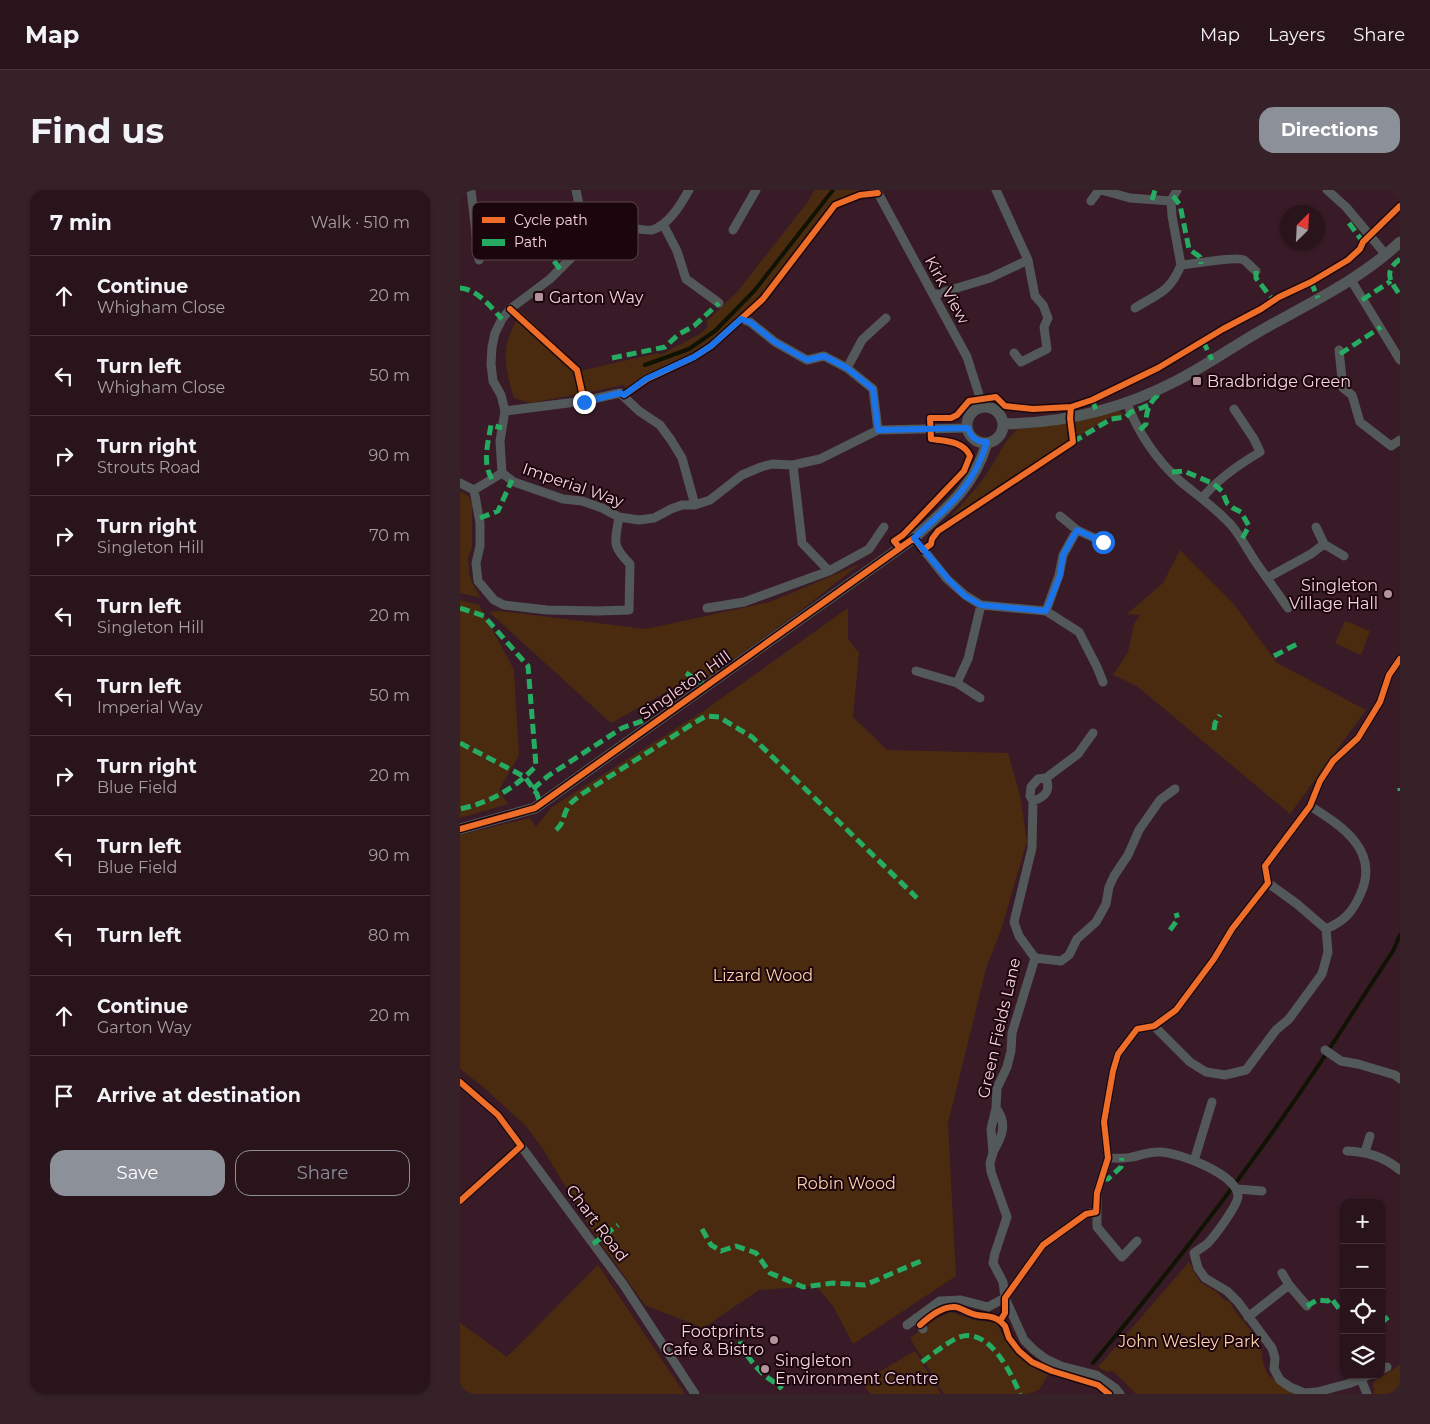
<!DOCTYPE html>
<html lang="en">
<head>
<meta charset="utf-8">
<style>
	:root { --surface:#2a141c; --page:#362129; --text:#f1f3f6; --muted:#a59ea3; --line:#46333b; --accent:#8c9099 }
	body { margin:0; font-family:Montserrat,sans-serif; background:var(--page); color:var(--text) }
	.controls { position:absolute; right:15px; bottom:15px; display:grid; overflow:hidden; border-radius:10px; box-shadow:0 1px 4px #0004 }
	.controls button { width:45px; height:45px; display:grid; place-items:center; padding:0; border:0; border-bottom:1px solid var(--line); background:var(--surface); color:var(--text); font:25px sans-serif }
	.compass { position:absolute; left:820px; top:15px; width:45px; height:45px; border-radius:50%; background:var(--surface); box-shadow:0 1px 4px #0004; rotate:24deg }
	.stop { position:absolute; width:15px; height:15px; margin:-11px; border:4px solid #1a73e8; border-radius:50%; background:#fff }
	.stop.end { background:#1a73e8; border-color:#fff; box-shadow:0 1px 5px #0008 }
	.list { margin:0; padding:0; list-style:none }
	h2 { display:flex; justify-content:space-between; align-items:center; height:65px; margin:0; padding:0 20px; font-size:21px }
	h2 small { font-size:16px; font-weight:400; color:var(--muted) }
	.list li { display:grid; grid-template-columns:32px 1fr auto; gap:15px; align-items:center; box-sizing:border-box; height:80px; padding:0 20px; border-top:1px solid var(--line) }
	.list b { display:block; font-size:19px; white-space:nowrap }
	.list p { margin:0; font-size:16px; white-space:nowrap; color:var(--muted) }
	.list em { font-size:16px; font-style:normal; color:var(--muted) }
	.actions { display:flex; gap:10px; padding:15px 20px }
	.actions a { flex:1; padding:11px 0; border:1px solid var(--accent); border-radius:15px; text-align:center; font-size:18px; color:var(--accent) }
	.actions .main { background:var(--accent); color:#fff }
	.icon { flex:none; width:28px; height:28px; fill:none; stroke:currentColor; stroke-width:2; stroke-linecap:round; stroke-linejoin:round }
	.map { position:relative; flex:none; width:940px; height:1204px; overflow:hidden; border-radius:15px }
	header { display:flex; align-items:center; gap:30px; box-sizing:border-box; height:70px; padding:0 25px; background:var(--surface); border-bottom:1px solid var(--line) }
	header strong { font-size:24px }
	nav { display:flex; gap:28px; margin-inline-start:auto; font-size:18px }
	.intro { display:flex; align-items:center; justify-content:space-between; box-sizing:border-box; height:120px; padding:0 30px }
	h1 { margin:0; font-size:35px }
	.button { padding:12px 22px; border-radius:15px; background:var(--accent); color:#fff; font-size:18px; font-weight:700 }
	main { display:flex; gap:30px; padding:0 30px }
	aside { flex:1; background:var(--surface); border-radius:15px; box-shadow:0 1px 4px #0004 }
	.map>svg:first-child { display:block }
</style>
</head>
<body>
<header>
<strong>Map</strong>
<nav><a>Map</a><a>Layers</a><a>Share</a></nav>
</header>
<div class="intro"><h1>Find us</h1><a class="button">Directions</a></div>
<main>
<aside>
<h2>7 min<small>Walk · 510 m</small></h2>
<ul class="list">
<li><svg class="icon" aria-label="ahead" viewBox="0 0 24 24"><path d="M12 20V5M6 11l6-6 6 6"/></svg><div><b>Continue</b><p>Whigham Close</p></div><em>20 m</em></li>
<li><svg class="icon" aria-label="left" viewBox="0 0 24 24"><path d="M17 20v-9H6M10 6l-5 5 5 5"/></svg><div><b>Turn left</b><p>Whigham Close</p></div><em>50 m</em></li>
<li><svg class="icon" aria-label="right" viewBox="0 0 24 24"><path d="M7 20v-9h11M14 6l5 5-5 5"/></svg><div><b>Turn right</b><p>Strouts Road</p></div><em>90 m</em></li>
<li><svg class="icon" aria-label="right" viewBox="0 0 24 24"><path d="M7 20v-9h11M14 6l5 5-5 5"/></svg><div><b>Turn right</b><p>Singleton Hill</p></div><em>70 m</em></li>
<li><svg class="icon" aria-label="left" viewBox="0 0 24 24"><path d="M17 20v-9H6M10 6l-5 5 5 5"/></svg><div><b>Turn left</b><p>Singleton Hill</p></div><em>20 m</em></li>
<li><svg class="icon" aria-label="left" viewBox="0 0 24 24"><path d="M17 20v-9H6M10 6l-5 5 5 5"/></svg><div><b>Turn left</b><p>Imperial Way</p></div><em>50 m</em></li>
<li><svg class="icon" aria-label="right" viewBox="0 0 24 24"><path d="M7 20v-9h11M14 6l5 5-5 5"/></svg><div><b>Turn right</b><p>Blue Field</p></div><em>20 m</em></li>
<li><svg class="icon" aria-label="left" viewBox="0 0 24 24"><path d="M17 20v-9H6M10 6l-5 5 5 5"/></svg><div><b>Turn left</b><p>Blue Field</p></div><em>90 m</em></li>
<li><svg class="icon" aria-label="left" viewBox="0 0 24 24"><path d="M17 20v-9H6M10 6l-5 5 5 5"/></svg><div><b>Turn left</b></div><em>80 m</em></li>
<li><svg class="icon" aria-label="ahead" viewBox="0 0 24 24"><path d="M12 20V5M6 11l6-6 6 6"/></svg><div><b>Continue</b><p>Garton Way</p></div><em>20 m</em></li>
<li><svg class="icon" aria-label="arrive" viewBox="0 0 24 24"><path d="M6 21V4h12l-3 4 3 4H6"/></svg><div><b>Arrive at destination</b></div></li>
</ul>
<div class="actions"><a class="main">Save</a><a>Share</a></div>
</aside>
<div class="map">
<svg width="940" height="1204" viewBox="0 0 940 1204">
	<rect width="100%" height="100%" fill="#381b26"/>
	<path fill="#4b2b10" d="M 354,0 L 406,0 L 379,9 L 369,16 L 306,98 L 276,131 L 261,143 L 229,165 L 182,187 L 167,199 L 163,195 L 125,203 L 120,181 L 198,163 L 200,165 L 240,144 L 248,137 L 246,132 L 278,101 L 350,9 Z
		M 61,121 L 114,174 L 118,204 L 71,213 L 54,208 C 50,196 44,174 46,161 C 47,147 55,133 61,121 Z
		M 650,221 L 659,221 L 664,225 L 651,227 L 607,252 L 489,328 C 503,313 518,298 529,280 C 540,265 543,251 558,239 Z
		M 2,302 L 9,307 L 12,314 L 12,357 L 8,368 L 9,383 L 12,393 L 21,408 L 0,403 L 0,303 Z
		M 720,360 L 773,413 L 817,473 L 906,520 L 830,624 L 677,496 L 653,485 L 668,462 L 674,434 L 680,425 L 667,424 L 703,393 Z
		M 400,374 L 336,424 L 246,489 L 237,485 L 151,533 L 29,422 L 39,421 L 186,439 L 310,412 Z
		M 0,410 L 19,415 L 54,480 L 59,565 L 39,600 L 48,614 L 0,628 Z
		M 388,418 L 388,449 L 399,463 L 393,527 L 427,560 L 548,563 L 560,605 L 567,651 L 541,740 L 527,775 L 488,933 L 496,1086 L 393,1154 L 373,1116 L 356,1096 L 299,1100 L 243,1138 L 185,1115 L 131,1039 L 83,959 L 65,935 L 22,896 L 0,879 L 0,645 L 70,628 L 76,637 L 92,617 L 245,520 Z
		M 885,431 L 910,441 L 901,465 L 875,453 Z
		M 729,1072 L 740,1092 L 757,1102 L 764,1110 L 770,1112 L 774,1120 L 793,1143 L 793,1149 L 801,1159 L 803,1173 L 808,1185 L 837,1204 L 676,1204 L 653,1181 L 647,1182 L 638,1177 Z
		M 138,1075 L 225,1204 L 0,1204 L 0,1133 L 47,1167 Z
		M 491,1122 L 514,1130 L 537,1133 C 549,1161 561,1172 588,1185 L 579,1200 L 569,1204 L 484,1204 L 450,1148 L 477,1128 Z
		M 455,1161 L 481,1204 L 410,1204 L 402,1192 Z
		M 940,1175 L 940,1204 L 914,1204 L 913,1194 L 916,1190 Z"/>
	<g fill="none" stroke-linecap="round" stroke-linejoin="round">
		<path stroke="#101303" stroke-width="4" d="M 185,175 L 229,159 L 255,141 L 295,100 L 373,0
			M 633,1173 C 712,1079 788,981 856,879 C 882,840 907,800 933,761 L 940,745"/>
		<path stroke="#535858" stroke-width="9" d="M 11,0 L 19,70
			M 116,0 L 122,29 L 121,49 L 117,62 L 90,89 L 50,119 L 42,129 L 35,143 L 32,157 L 31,174 L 33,191 L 41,205 L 45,221 L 40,251 L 42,283 L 54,292 L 103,309 L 122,311 L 142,318 L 159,327 L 179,330 L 194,328 L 211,319 L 222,315 L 235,315 L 250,310 L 282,285 L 301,277 L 312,274 L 333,275 L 360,269 L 418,240 L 508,238
			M 418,0 L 418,3 L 507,167 L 523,217
			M 536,0 L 568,70 L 575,106 L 583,115 L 588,128 L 584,137 L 587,159 L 561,172 L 554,163
			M 641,0 L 670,8 L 711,11
			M 717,0 L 711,11 L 712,26 L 721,75
			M 867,0 L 886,17 L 926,65
			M 631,11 L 639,0
			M 122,29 C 134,31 185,42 192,40 C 209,35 221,14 229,0
			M 203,34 L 217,61 L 226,89 L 259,113
			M 273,40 L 296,0
			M 891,90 L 940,170
			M 474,105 L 530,88 L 568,70
			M 675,118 C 699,103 710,102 721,75 C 734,74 777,66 784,70 C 788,73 792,78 796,81
			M 281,129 L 290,132 L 315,152 L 347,170 L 364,166 L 387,178 L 413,199 L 418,240
			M 879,160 L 883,198 L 892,205 L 900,232 L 931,256 L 940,250
			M 387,178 L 402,150 L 426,128
			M 667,213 C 677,241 697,271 720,291 C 738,306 756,318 772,336 C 781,347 787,359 795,371 C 806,387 817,402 828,418
			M 45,221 L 124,211 L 160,203 L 179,221 L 200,235 L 211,250 L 222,268 L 235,315
			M 333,275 L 342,353 L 369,381
			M 0,293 L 14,300 L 42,283
			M 14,300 L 20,333 L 20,356 L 16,373 L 18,391 L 34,410 L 44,415 L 87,420 L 138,421 L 169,420 L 170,374 C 151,355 155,352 159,327
			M 743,307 C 759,288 778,275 800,262 L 794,249 L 774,219
			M 600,326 L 617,340 L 643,352
			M 856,337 L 864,354 L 884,366
			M 454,348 L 487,389 L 505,405 L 521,415 L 586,421 L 619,442 L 637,477 L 643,492
			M 807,388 L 851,364 L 864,354
			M 247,418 L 284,412 L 369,381 L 409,359 L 424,337
			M 586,421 L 599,385 L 603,365 L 617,340
			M 456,481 L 497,493 L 520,508
			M 497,493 L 508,469 L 521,415
			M 633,543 L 618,564 L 586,588 L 578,589 L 571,597 L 570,606 L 573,611 L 572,658 L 554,732 L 559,746 L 575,768 L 552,843 L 551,861 L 547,877 L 537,898 L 536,918 L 531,939 L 533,963 L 530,973 L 531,982 L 547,1027 L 535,1063 L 533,1073 L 543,1092 L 545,1108 L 564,1150 L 574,1160 L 586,1169 L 601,1176 L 636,1185 L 655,1198 L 660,1204
			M 573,611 C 585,607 591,601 586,588
			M 850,616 C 882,636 921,661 900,705 C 892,723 884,731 866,739
			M 575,768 L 601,771 L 609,765 L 617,749 L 636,732 L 646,714 L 649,697 L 654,686 L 668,665 L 679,640 L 700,610 L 715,599
			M 694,836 L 730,872 L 746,882 L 765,885 L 786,880 L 816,840 L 829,829 L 862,784 L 868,762 L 866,739 L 837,714 L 808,693
			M 865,860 L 881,871 L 898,874 L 935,885 L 940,889
			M 0,892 L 38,925 L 163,1094 L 235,1204
			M 887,961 C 907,962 923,966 940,980
			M 533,962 C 542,947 548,934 536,918
			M 905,962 L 910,946
			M 648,968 C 656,968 664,969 672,967 C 682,965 690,961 701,962 C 720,963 777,984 778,1006 C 778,1015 754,1047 747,1054 C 743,1057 738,1060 734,1063 L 738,1078 L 745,1088 L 767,1101 L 778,1112 L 812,1158 L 815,1168 L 814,1179 L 820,1190 L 830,1197 L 844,1203 L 857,1202 L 891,1193 L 909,1185
			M 734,971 L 752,912
			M 777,999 L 802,1001
			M 0,1011 L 61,956
			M 677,1051 L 662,1067 L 637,1037 L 637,1003 L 648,968 L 644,932 L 653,881 L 658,864 L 677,839 L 694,836 L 716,820 L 754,769 L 772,739 L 808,693 L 805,676 L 850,616 L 860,591 L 873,571 L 898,548 L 920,512 L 929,485 L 940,469
			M 822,1083 L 829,1095 L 847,1116
			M 788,1127 L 829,1095
			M 456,1128 L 463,1139
			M 447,1135 L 480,1111 L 501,1110 L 528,1117 L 545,1108 L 583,1055 L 626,1024 L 636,1022
			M 921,1180 L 927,1177
			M 901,1189 L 907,1204"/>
		<path stroke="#535858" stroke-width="11" d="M507 235a18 18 0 1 1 36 0a18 18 0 1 1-36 0Z
			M 543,234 C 605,233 663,219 718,190 C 749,174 778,153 809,136 C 854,111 902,88 940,52
			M 0,639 L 75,618 L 454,348 C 488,317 513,298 527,253"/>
		<path stroke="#26ab63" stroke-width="5" stroke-dasharray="10 5" stroke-linecap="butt" d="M 713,6 L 720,15 L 729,59 L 740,67 L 741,74
			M 692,10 L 695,0
			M 889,33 L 903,52
			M 940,69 C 923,82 930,91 940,105
			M 100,79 L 94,71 L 102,54 L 111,45 L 121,47
			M 796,81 L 796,88 L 813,110
			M 851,92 L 858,108
			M 0,98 C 17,99 31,117 42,129
			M 902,110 L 931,91
			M 743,151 L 752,170
			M 880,164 L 921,137
			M 152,168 L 205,157 L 219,144 L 234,136 L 259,113
			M 632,210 L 637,222
			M 680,240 L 686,234 C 686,223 688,214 697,206 L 696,201
			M 613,252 L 651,229 L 666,227 L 671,222 L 689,215
			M 712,282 L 724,281 L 754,294 L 762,301 L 767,313 L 773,318 L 781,322 L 789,336 L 782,349
			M 32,289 C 22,273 28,253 31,235 L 42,238
			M 20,328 L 38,321 L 52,290
			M 0,418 L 24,426 L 68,476 L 76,576 C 54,599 31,612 0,619
			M 814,466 L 837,454
			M 226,483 L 247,496
			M 754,540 L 755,533 L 760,525
			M 0,553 L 65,587 L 77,604 L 80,614
			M 940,598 L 940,601
			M 73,599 L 88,586 L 162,538 L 185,530
			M 96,640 C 105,632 102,628 107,619 C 110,612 116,609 122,604 L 234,533 L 246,526 L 259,527 L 292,547 L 457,708
			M 710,740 L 718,729 L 716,723
			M 642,989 L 648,989 L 661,977 L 662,968
			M 242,1039 L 251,1055 L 261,1061 L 276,1056 L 296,1063 L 310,1083 L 343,1097 L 373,1093 L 405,1095 L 461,1071
			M 133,1054 L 158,1035
			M 847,1116 L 857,1110 L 868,1111 L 871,1108 L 884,1125
			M 921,1133 L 928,1127
			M 283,1137 C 281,1141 279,1144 280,1149 C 280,1158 296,1178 304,1185 C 310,1190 317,1193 322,1199
			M 462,1172 C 473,1164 485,1154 497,1148 C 528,1134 551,1183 560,1204"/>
		<g stroke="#1c060e" stroke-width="9">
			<path id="cycleway" d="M 50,119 L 117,180 L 124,211
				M 164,205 L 187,189 L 234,167 L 251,156 L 281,129 L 303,109 L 375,15 L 400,5 L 418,3
				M 440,358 L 434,351 L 443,345 L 504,281 L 510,266 C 504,251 485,251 471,249 L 470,228 L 491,228 L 497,225 L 509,211 L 536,207 L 545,216 L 573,219 L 611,217 L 632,210 L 698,178 L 763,139 L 801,119 L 819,107 L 851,92 L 888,70 L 900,59 L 903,52 L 940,16
				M 0,639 L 75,618 L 454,348 L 463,360 L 471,354 L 472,349 L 478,341 L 613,252 L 610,228 L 611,217
				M 0,892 L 38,925 L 61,956 L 0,1011
				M 460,1135 C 469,1127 482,1116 495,1117 C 502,1118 509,1124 517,1125 C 526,1127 532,1125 540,1131
				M 649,1204 L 638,1195 L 592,1181 L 572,1172 L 559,1161 L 549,1148 L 545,1136 L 540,1131 L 545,1123 L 545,1108 L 583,1055 L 626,1024 L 636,1022 L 637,1003 L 648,968 L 644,932 L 653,881 L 658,864 L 677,839 L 694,836 L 716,820 L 754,769 L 772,739 L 808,693 L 805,676 L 850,616 L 860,591 L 873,571 L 898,548 L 920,512 L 929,485 L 940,469"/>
		</g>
		<use href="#cycleway" stroke="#ee6e29" stroke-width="6"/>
	</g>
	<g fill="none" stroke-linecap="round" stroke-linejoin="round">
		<path stroke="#1a73e8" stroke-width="6" d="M 124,212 L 160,203 L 164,205 L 186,189 L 234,167 L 251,156 L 281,129 L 290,132 L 315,152 L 347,170 L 364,166 L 387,178 L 413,199 L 418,240 L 508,238 C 511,248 517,252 527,252 C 513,298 488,317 454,348 L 488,389 L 505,406 L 521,415 L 586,421 L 600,385 L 603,365 L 617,340 L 643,352"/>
	</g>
	<g fill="#b4929c" stroke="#1c060e" stroke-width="2">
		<rect x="74" y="102" width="10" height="10" rx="2.5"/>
		<rect x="732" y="186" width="10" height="10" rx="2.5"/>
		<circle cx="928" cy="404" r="5"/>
		<circle cx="314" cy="1150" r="5"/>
		<circle cx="305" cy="1179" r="5"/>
	</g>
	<g text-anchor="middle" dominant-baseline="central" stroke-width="4" stroke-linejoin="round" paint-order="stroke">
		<g font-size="16" fill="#f6d2db" stroke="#1c060e">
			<text transform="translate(487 100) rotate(61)">Kirk View</text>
			<text transform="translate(113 295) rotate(19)">Imperial Way</text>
			<text transform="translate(225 495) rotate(-35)">Singleton Hill</text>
			<text transform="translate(539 838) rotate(-77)">Green Fields Lane</text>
			<text transform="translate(137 1033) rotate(53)">Chart Road</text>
		</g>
		<g font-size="16" fill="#f6d2db" stroke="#1c060e" text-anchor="start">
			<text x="89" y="107">Garton Way</text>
			<text x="747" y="191">Bradbridge Green</text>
			<text x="918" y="395" text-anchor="end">Singleton<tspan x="918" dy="18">Village Hall</tspan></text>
			<text x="304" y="1141" text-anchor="end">Footprints<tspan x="304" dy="18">Cafe &amp; Bistro</tspan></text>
			<text x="315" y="1170">Singleton<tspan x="315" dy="18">Environment Centre</tspan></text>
		</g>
		<g font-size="16" fill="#fed1ac" stroke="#1c060e">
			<text x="303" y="785">Lizard Wood</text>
			<text x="386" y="993">Robin Wood</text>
			<text x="729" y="1151">John Wesley Park</text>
		</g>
	</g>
	<rect x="12" y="12" width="166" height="58" rx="8" fill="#1c060e" stroke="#5d434c" stroke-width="1"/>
	<rect x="22" y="27" width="23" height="6" fill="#ee6e29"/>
	<rect x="22" y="49" width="23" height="7" fill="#26ab63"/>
	<g font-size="14" fill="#f6d2db">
		<text x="54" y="35">Cycle path</text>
		<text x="54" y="57">Path</text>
	</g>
</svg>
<div class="controls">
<button>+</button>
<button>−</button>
<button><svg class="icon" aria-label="locate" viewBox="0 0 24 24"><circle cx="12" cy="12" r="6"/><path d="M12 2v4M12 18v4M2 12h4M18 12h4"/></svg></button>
<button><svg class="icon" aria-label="layers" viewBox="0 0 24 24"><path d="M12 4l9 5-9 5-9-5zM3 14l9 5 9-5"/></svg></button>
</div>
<svg class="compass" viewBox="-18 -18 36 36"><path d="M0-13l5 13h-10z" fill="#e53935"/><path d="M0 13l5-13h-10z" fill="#a59ea3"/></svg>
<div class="stop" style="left:643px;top:352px"></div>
<div class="stop end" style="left:124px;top:212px"></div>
</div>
</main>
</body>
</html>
